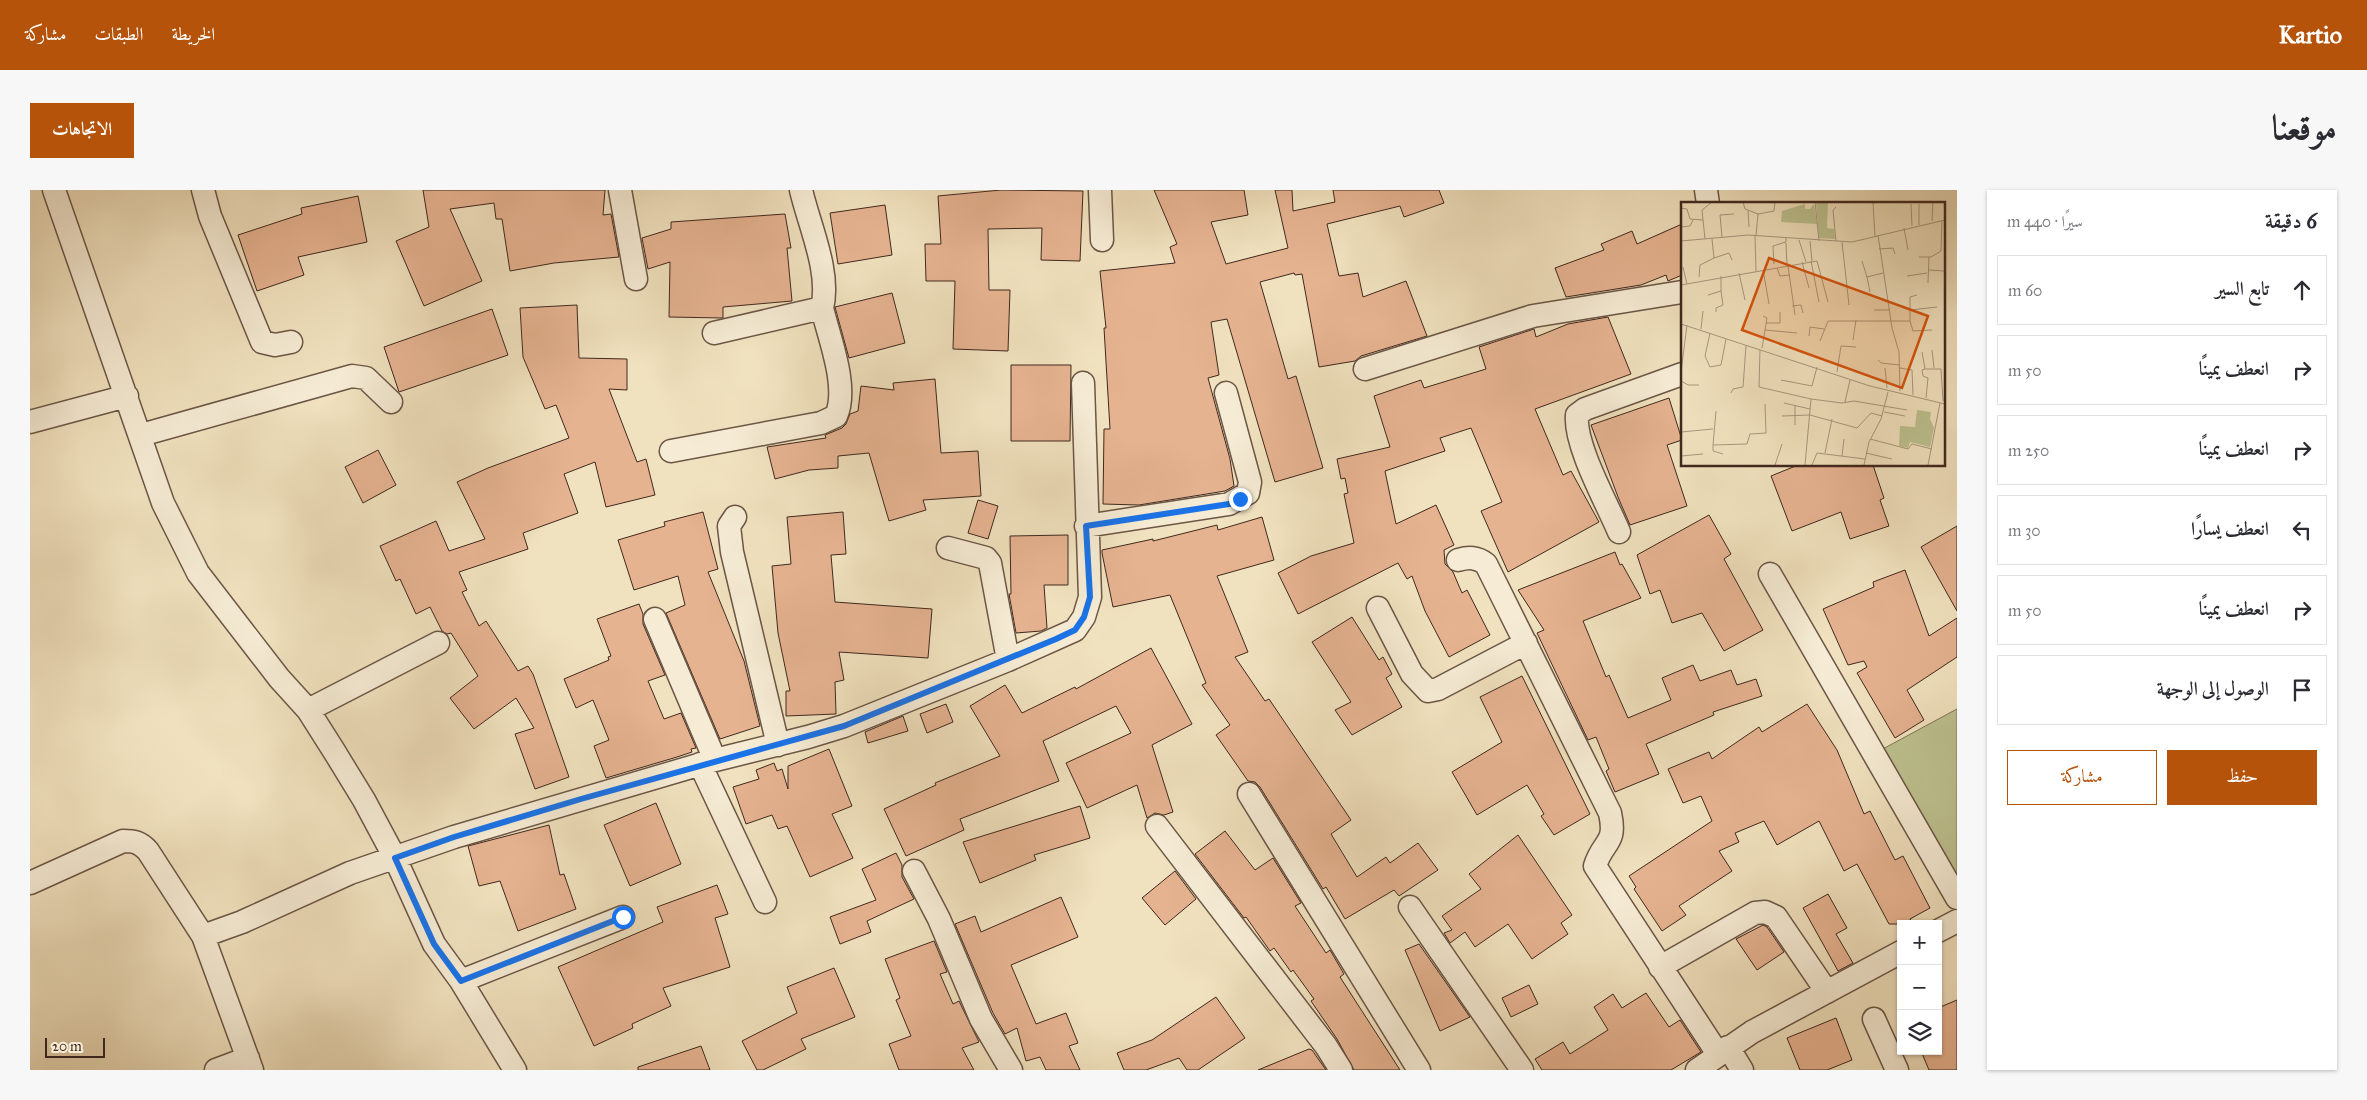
<!DOCTYPE html>
<html lang="ar">
<head>
<meta charset="utf-8">
<style>
	:root { --surface:#fff; --page:#f7f7f7; --text:#2b2b33; --muted:#7c7c81; --line:#e1e1e2; --accent:#b45309 }
	body { margin:0; font-family:"IM FELL Great Primer",Amiri,serif; background:var(--page); color:var(--text); direction:rtl }
	.controls { position:absolute; right:15px; bottom:15px; display:grid; overflow:hidden; border-radius:0px; box-shadow:0 1px 4px #0004 }
	.controls button { width:45px; height:45px; display:grid; place-items:center; padding:0; border:0; border-bottom:1px solid var(--line); background:var(--surface); color:var(--text); font:25px sans-serif }
	.scale { position:absolute; left:15px; bottom:12px; width:60px; box-sizing:border-box; padding-left:5px; border:2px solid #40281e; border-top:0; font-size:14px; line-height:18px; white-space:nowrap; color:#40281e; -webkit-text-stroke:4px #f6ecd5; paint-order:stroke }
	.stop { position:absolute; width:15px; height:15px; margin:-11px; border:4px solid #1a73e8; border-radius:50%; background:#fff }
	.stop.end { background:#1a73e8; border-color:#fff; box-shadow:0 1px 5px #0008 }
	.list { margin:0; padding:0; list-style:none }
	h2 { display:flex; justify-content:space-between; align-items:center; height:65px; margin:0; padding:0 20px; font-size:21px }
	h2 small { font-size:16px; font-weight:400; color:var(--muted) }
	.list li { display:grid; grid-template-columns:32px 1fr auto; gap:15px; align-items:center; box-sizing:border-box; height:70px; margin:0 10px 10px; padding:0 10px; border:1px solid var(--line); border-radius:0px }
	.list b { display:block; font-size:19px; white-space:nowrap }
	.list em { font-size:16px; font-style:normal; color:var(--muted) }
	.actions { display:flex; gap:10px; padding:15px 20px }
	.actions a { flex:1; padding:11px 0; border:1px solid var(--accent); border-radius:0px; text-align:center; font-size:18px; color:var(--accent) }
	.actions .main { background:var(--accent); color:#fff }
	.icon { flex:none; width:28px; height:28px; fill:none; stroke:currentColor; stroke-width:2; stroke-linecap:round; stroke-linejoin:round }
	.map { position:relative; flex:none; width:1927px; height:880px; overflow:hidden; direction:ltr; border-radius:0px }
	header { display:flex; align-items:center; gap:30px; box-sizing:border-box; height:70px; padding:0 25px; background:var(--accent); color:#fff }
	header strong { font-size:24px }
	nav { display:flex; gap:28px; margin-inline-start:auto; font-size:18px }
	.intro { display:flex; align-items:center; justify-content:space-between; box-sizing:border-box; height:120px; padding:0 30px }
	h1 { margin:0; font-size:35px }
	.button { padding:12px 22px; border-radius:0px; background:var(--accent); color:#fff; font-size:18px; font-weight:700 }
	main { display:flex; gap:30px; padding:0 30px }
	aside { flex:1; background:var(--surface); border-radius:0px; box-shadow:0 1px 4px #0004 }
	.map>svg:first-child { display:block }
</style>
</head>
<body>
<header>
<strong>Kartio</strong>
<nav><a>الخريطة</a><a>الطبقات</a><a>مشاركة</a></nav>
</header>
<div class="intro"><h1>موقعنا</h1><a class="button">الاتجاهات</a></div>
<main>
<aside>
<h2>6 دقيقة<small>سيرًا · 440 m</small></h2>
<ul class="list">
<li><svg class="icon" aria-label="ahead" viewBox="0 0 24 24"><path d="M12 20V5M6 11l6-6 6 6"/></svg><div><b>تابع السير</b></div><em>60 m</em></li>
<li><svg class="icon" aria-label="right" viewBox="0 0 24 24"><path d="M7 20v-9h11M14 6l5 5-5 5"/></svg><div><b>انعطف يمينًا</b></div><em>50 m</em></li>
<li><svg class="icon" aria-label="right" viewBox="0 0 24 24"><path d="M7 20v-9h11M14 6l5 5-5 5"/></svg><div><b>انعطف يمينًا</b></div><em>250 m</em></li>
<li><svg class="icon" aria-label="left" viewBox="0 0 24 24"><path d="M17 20v-9H6M10 6l-5 5 5 5"/></svg><div><b>انعطف يسارًا</b></div><em>30 m</em></li>
<li><svg class="icon" aria-label="right" viewBox="0 0 24 24"><path d="M7 20v-9h11M14 6l5 5-5 5"/></svg><div><b>انعطف يمينًا</b></div><em>50 m</em></li>
<li><svg class="icon" aria-label="arrive" viewBox="0 0 24 24"><path d="M6 21V4h12l-3 4 3 4H6"/></svg><div><b>الوصول إلى الوجهة</b></div></li>
</ul>
<div class="actions"><a class="main">حفظ</a><a>مشاركة</a></div>
</aside>
<div class="map">
<svg width="1927" height="880" viewBox="0 0 1927 880">
	<rect width="100%" height="100%" fill="#f1e2bf"/>
	<filter id="stains"><feTurbulence type="fractalNoise" baseFrequency=".004" numOctaves="4"/><feColorMatrix values="0 0 0 0 .2 0 0 0 0 .09 0 0 0 0 .02 0 0 0 .5 -.17"/></filter>
	<radialGradient id="worn" r=".72"><stop offset=".6" stop-color="#630" stop-opacity="0"/><stop offset="1" stop-color="#630" stop-opacity=".3"/></radialGradient>
	<path fill="#bdc290" stroke="#7e7557" d="M 1927,519 L 1927,695 L 1849,561 Z"/>
	<path fill="#e6b391" stroke="#40281e" d="M 393,0 L 575,0 L 573,25 L 581,24 L 589,67 L 524,73 L 480,81 L 472,29 L 466,29 L 464,13 L 420,19 L 452,91 L 394,116 L 366,51 L 399,37 Z
		M 971,0 L 1053,1 L 1050,71 L 1011,70 L 1012,38 L 958,39 L 959,100 L 980,100 L 978,161 L 923,159 L 925,91 L 896,91 L 895,54 L 911,54 L 908,6 Z
		M 1124,0 L 1214,0 L 1218,25 L 1181,32 L 1196,74 L 1258,58 L 1245,0 L 1262,0 L 1263,21 L 1305,12 L 1303,0 L 1409,0 L 1414,13 L 1374,27 L 1370,16 L 1297,34 L 1309,86 L 1328,83 L 1333,107 L 1376,91 L 1397,146 L 1331,166 L 1325,171 L 1289,177 L 1272,84 L 1265,85 L 1264,83 L 1230,92 L 1258,189 L 1266,186 L 1293,278 L 1245,292 L 1197,129 L 1181,132 L 1189,185 L 1178,188 L 1200,269 L 1204,296 L 1195,301 L 1109,315 L 1073,314 L 1074,239 L 1080,239 L 1074,138 L 1076,138 L 1070,81 L 1145,73 L 1140,57 L 1147,54 Z
		M 328,6 L 337,52 L 268,67 L 274,85 L 227,101 L 208,45 L 272,24 L 271,18 Z
		M 855,15 L 862,65 L 808,74 L 800,23 Z
		M 755,24 L 761,58 L 757,58 L 762,111 L 693,117 L 693,128 L 639,127 L 640,72 L 618,79 L 612,48 L 641,39 L 641,32 Z
		M 1652,34 L 1652,85 L 1638,91 L 1636,85 L 1611,95 L 1536,107 L 1525,78 L 1574,60 L 1571,54 L 1602,41 L 1607,54 Z
		M 862,103 L 875,153 L 819,168 L 805,117 Z
		M 547,115 L 549,168 L 597,169 L 597,200 L 579,199 L 607,272 L 616,269 L 625,305 L 576,317 L 565,272 L 534,284 L 548,323 L 493,343 L 498,359 L 429,382 L 437,400 L 432,402 L 449,436 L 456,431 L 488,481 L 498,476 L 503,484 L 539,587 L 505,599 L 485,544 L 504,538 L 486,508 L 444,539 L 420,508 L 448,486 L 421,443 L 417,444 L 412,441 L 400,417 L 386,424 L 370,389 L 366,391 L 350,356 L 406,331 L 419,361 L 455,349 L 427,292 L 458,278 L 539,248 L 526,215 L 515,219 L 493,167 L 490,118 Z
		M 462,119 L 478,165 L 369,202 L 354,157 Z
		M 1578,127 L 1601,184 L 1505,219 L 1533,285 L 1541,281 L 1569,332 L 1478,382 L 1451,321 L 1472,312 L 1441,238 L 1410,248 L 1415,261 L 1355,281 L 1366,334 L 1406,315 L 1424,355 L 1414,360 L 1415,374 L 1423,382 L 1432,403 L 1437,400 L 1460,445 L 1419,467 L 1395,421 L 1382,386 L 1377,389 L 1368,373 L 1268,424 L 1248,383 L 1281,366 L 1324,353 L 1314,304 L 1318,303 L 1315,288 L 1311,289 L 1307,269 L 1360,257 L 1344,206 L 1391,190 L 1394,198 L 1456,179 L 1449,157 L 1504,139 L 1506,147 L 1538,134 Z
		M 981,175 L 1041,175 L 1040,251 L 981,251 Z
		M 905,189 L 911,263 L 948,261 L 951,306 L 893,310 L 896,320 L 859,331 L 839,263 L 808,266 L 808,278 L 779,280 L 745,289 L 737,257 L 796,248 L 795,245 L 812,238 L 816,234 L 820,224 L 828,221 L 831,196 L 864,200 L 863,193 Z
		M 1639,208 L 1652,250 L 1637,255 L 1657,316 L 1600,335 L 1588,307 L 1561,235 Z
		M 348,260 L 366,295 L 333,313 L 315,277 Z
		M 1768,275 L 1843,275 L 1854,308 L 1850,310 L 1859,336 L 1820,349 L 1811,322 L 1762,341 L 1741,286 Z
		M 948,310 L 968,316 L 958,349 L 938,343 Z
		M 673,322 L 688,379 L 678,382 L 714,471 L 730,536 L 690,549 L 636,423 L 655,415 L 648,386 L 604,400 L 588,350 L 635,336 L 634,332 Z
		M 813,322 L 816,364 L 801,365 L 805,412 L 902,419 L 898,468 L 809,462 L 814,490 L 805,492 L 806,524 L 756,526 L 756,501 L 760,501 L 748,443 L 742,376 L 761,374 L 757,327 Z
		M 1679,325 L 1701,364 L 1694,369 L 1733,440 L 1694,461 L 1672,423 L 1642,433 L 1630,400 L 1620,404 L 1607,365 Z
		M 1232,327 L 1244,370 L 1187,386 L 1218,462 L 1205,467 L 1235,511 L 1239,509 L 1321,630 L 1301,644 L 1327,687 L 1356,667 L 1360,673 L 1388,653 L 1408,680 L 1369,706 L 1364,700 L 1315,729 L 1296,697 L 1293,699 L 1230,597 L 1225,592 L 1218,591 L 1186,545 L 1200,535 L 1172,495 L 1176,493 L 1140,405 L 1083,417 L 1072,363 L 1072,360 L 1123,349 L 1123,351 L 1187,335 L 1188,340 Z
		M 1927,336 L 1927,421 L 1891,357 Z
		M 1038,345 L 1038,395 L 1014,395 L 1017,438 L 1011,441 L 986,443 L 979,404 L 981,404 L 980,346 Z
		M 1585,362 L 1590,375 L 1592,374 L 1611,408 L 1553,431 L 1576,487 L 1579,485 L 1598,528 L 1641,510 L 1632,488 L 1663,475 L 1670,491 L 1701,480 L 1707,495 L 1726,489 L 1732,506 L 1683,522 L 1684,525 L 1616,554 L 1629,584 L 1585,602 L 1576,581 L 1579,579 L 1566,547 L 1558,550 L 1507,443 L 1514,440 L 1488,400 Z
		M 1875,380 L 1899,446 L 1927,428 L 1927,467 L 1877,500 L 1894,530 L 1865,548 L 1827,483 L 1837,477 L 1834,471 L 1818,475 L 1793,419 L 1844,397 L 1843,392 Z
		M 609,414 L 613,424 L 613,434 L 635,485 L 618,491 L 634,529 L 651,523 L 666,558 L 661,559 L 662,562 L 647,567 L 576,588 L 564,556 L 579,550 L 563,510 L 546,518 L 534,489 L 579,470 L 578,467 L 581,466 L 567,429 Z
		M 1322,427 L 1349,470 L 1353,467 L 1362,484 L 1356,488 L 1372,517 L 1322,545 L 1305,520 L 1321,512 L 1282,452 Z
		M 1121,458 L 1162,534 L 1122,555 L 1143,622 L 1134,625 L 1125,623 L 1117,628 L 1107,595 L 1057,618 L 1036,573 L 1101,543 L 1086,516 L 1013,551 L 1029,591 L 930,629 L 934,640 L 876,666 L 854,619 L 906,595 L 905,593 L 970,566 L 940,516 L 975,495 L 992,523 L 1045,497 L 1046,499 Z
		M 1492,486 L 1560,624 L 1524,645 L 1511,626 L 1514,624 L 1497,595 L 1447,625 L 1422,582 L 1472,552 L 1450,507 Z
		M 916,514 L 923,532 L 897,543 L 890,524 Z
		M 1777,514 L 1807,560 L 1834,624 L 1840,621 L 1865,670 L 1873,666 L 1900,718 L 1880,729 L 1883,734 L 1859,734 L 1827,674 L 1814,681 L 1789,631 L 1747,655 L 1734,631 L 1705,643 L 1709,652 L 1689,661 L 1702,681 L 1649,716 L 1656,725 L 1632,741 L 1604,699 L 1606,697 L 1599,686 L 1682,631 L 1671,606 L 1653,613 L 1638,579 L 1679,562 L 1682,569 L 1729,537 L 1732,542 Z
		M 873,526 L 878,541 L 838,553 L 835,542 Z
		M 799,559 L 822,616 L 802,624 L 823,668 L 780,687 L 757,636 L 748,639 L 742,625 L 716,634 L 703,597 L 729,589 L 726,580 L 744,573 L 747,581 L 752,579 L 758,599 L 758,576 Z
		M 626,613 L 651,674 L 600,696 L 574,635 Z
		M 1050,616 L 1060,648 L 1004,665 L 1006,670 L 950,693 L 933,652 Z
		M 519,635 L 530,685 L 534,684 L 546,719 L 488,741 L 470,691 L 449,696 L 438,656 Z
		M 1195,641 L 1225,680 L 1243,668 L 1271,713 L 1265,716 L 1296,763 L 1300,760 L 1314,784 L 1310,787 L 1370,880 L 1324,880 L 1307,849 L 1281,811 L 1284,809 L 1263,780 L 1261,782 L 1244,758 L 1240,761 L 1216,727 L 1214,728 L 1165,664 Z
		M 1488,645 L 1542,725 L 1531,733 L 1538,744 L 1502,769 L 1478,734 L 1445,757 L 1435,742 L 1420,753 L 1414,743 L 1422,740 L 1412,726 L 1451,699 L 1439,684 Z
		M 866,663 L 872,675 L 872,687 L 884,709 L 837,731 L 841,742 L 810,754 L 800,727 L 846,710 L 832,679 Z
		M 1145,681 L 1166,709 L 1135,735 L 1112,708 Z
		M 687,695 L 698,724 L 685,728 L 700,777 L 633,798 L 641,816 L 602,834 L 603,838 L 564,856 L 528,777 L 633,732 L 627,717 Z
		M 1798,704 L 1817,738 L 1806,744 L 1823,773 L 1808,781 L 1773,718 Z
		M 1031,707 L 1048,747 L 981,775 L 1006,834 L 1036,823 L 1048,853 L 1039,856 L 1050,880 L 1016,880 L 1010,867 L 996,871 L 987,838 L 975,844 L 963,823 L 925,734 L 945,726 L 951,742 Z
		M 1733,735 L 1737,737 L 1754,762 L 1727,780 L 1706,749 Z
		M 904,751 L 917,782 L 910,784 L 923,814 L 929,811 L 949,852 L 932,858 L 944,880 L 869,880 L 859,854 L 881,846 L 866,810 L 870,808 L 855,769 Z
		M 1389,754 L 1440,827 L 1410,841 L 1375,760 Z
		M 804,778 L 825,827 L 771,849 L 776,859 L 733,880 L 727,880 L 712,851 L 767,823 L 757,797 Z
		M 1499,795 L 1508,814 L 1481,827 L 1472,808 Z
		M 1616,803 L 1639,837 L 1650,830 L 1671,862 L 1641,880 L 1512,880 L 1505,869 L 1533,852 L 1540,864 L 1578,840 L 1564,817 L 1583,804 L 1592,818 Z
		M 1186,807 L 1215,848 L 1168,880 L 1157,880 L 1149,868 L 1116,880 L 1094,880 L 1087,863 L 1122,850 Z
		M 1927,810 L 1927,880 L 1899,880 L 1891,861 L 1908,861 L 1908,818 Z
		M 1806,828 L 1822,870 L 1797,880 L 1770,880 L 1757,848 Z
		M 671,856 L 680,880 L 608,880 L 608,877 Z
		M 1279,859 L 1282,860 L 1296,880 L 1228,880 Z"/>
	<g fill="none" stroke-linecap="round" stroke-linejoin="round">
		<g stroke="#6c5646" stroke-width="25">
			<path id="minor" d="M 24,0 L 133,313 L 168,383 L 249,488 L 278,520 L 304,561 L 334,610 L 365,668 L 404,754 L 431,791 L 485,880
				M 173,0 L 180,26 L 232,152 L 245,155 L 261,152
				M 590,0 L 606,89
				M 1070,0 L 1072,50
				M 1676,0 L 1678,14
				M 684,143 L 792,118
				M 1335,179 L 1503,126 L 1652,102
				M 0,232 L 97,206
				M 111,245 L 322,186 L 336,188 L 361,212
				M 641,261 L 791,233 L 806,226 C 819,197 799,148 792,118 C 801,82 779,35 771,0
				M 705,327 L 699,336 L 702,362 L 748,555
				M 1056,336 L 1199,314 L 1218,303 L 1220,292 L 1196,203
				M 1589,342 C 1577,313 1544,255 1547,225 L 1555,219 L 1652,184
				M 918,358 L 956,368 L 960,373 L 978,470
				M 1428,370 C 1439,367 1447,367 1456,374 L 1580,623 C 1587,655 1573,650 1565,676 L 1688,864
				M 1740,384 L 1927,708
				M 1348,418 L 1382,484 L 1398,501 L 1408,499 L 1496,453
				M 625,429 L 685,570
				M 278,520 L 408,453
				M 670,574 L 735,712
				M 1219,604 L 1389,880
				M 1127,636 L 1296,856 L 1311,880
				M 884,681 L 909,729 L 951,829 L 981,880
				M 0,693 L 93,651 C 104,651 110,652 118,661 L 173,746
				M 1380,717 L 1492,880
				M 1908,741 L 1927,731
				M 1630,777 L 1725,723 L 1735,722 L 1746,727 L 1797,802
				M 431,791 L 593,727
				M 1844,829 L 1867,880
				M 1698,857 L 1712,880
				M 186,880 L 218,868
				M 222,880 L 173,746 L 212,732 L 320,683 L 424,647 L 685,570 L 778,547 L 814,536 L 978,470 L 1045,440 L 1054,427 L 1060,407 L 1053,193
				M 1667,880 L 1722,842 L 1871,762"/>
		</g>
		<use href="#minor" stroke="#f6ecd5" stroke-width="22"/>
	</g>
	<g fill="none" stroke-linecap="round" stroke-linejoin="round">
		<path stroke="#1a73e8" stroke-width="6" d="M 593,727 L 431,791 L 404,754 L 365,668 L 424,647 L 551,609 L 814,536 L 1026,449 L 1045,440 L 1054,427 L 1060,407 L 1056,336 L 1199,314 L 1210,309"/>
	</g>
	<g transform="translate(1651 12)">
		<rect width="264" height="264" fill="#f1e2bf"/>
		<path d="M 147,0 L 146,26 L 153,27 L 154,37 L 138,36 L 135,1 ZM 124,2 L 124,7 L 129,7 L 133,2 L 136,22 L 100,20 L 101,9 ZM 236,208 L 250,210 L 249,217 L 253,226 L 249,245 L 229,240 L 227,246 L 218,244 L 219,224 L 234,225 Z" fill="#bdc290"/>
		<path fill="none" stroke="#aa987f" stroke-width="1" d="M 62,0 L 64,7 L 77,12M 134,0 L 138,39M 230,2 L 231,24M 0,6 L 6,7 L 9,17 L 22,18M 67,9 L 68,25M 251,19 L 252,0M 238,23 L 238,2M 0,25 L 9,24 L 12,18M 223,26 L 227,48M 74,33 L 75,69M 75,33 L 77,12 L 93,9 L 94,0M 197,33 L 211,126 L 218,150 L 219,189M 194,34 L 192,1 L 200,0M 41,35 L 39,13 L 53,12M 24,37 L 21,8 L 31,0M 118,38 L 125,60M 0,39 L 67,33 L 171,40 L 264,18M 129,39 L 131,59M 155,39 L 152,8 L 155,5M 161,40 L 168,103M 105,41 L 106,64M 198,47 L 212,46 L 214,52M 238,55 L 250,55 L 260,49 L 261,18M 33,56 L 48,51 L 51,58M 130,59 L 138,100M 181,59 L 186,75M 121,60 L 128,86M 93,62 L 92,44 L 105,40 L 105,36M 107,64 L 114,113M 2,65 L 6,82M 96,66 L 99,74 L 109,73M 82,68 L 88,102M 248,68 L 264,69M 58,71 L 64,98M 226,74 L 246,71M 18,75 L 19,63 L 33,56 L 31,37M 247,81 L 248,55M 0,83 L 136,59 L 147,100M 189,90 L 186,75 L 202,71M 27,93 L 40,89 L 40,74M 111,104 L 120,103 L 122,111M 193,108 L 209,108M 229,108 L 256,105M 35,110 L 35,106 L 42,103 L 40,89M 229,119 L 232,129 L 251,128M 85,121 L 99,121 L 99,110M 0,122 L 189,184 L 264,202M 20,127 L 22,109M 84,128 L 116,131M 29,131 L 24,154 L 29,165 L 40,163 L 45,137M 128,134 L 129,125 L 143,127M 172,138 L 175,118M 139,139 L 147,119 L 229,119 L 229,95 L 236,93M 81,146 L 86,116 L 82,114M 79,148 L 78,185 L 130,197 L 161,201 L 173,199 L 226,208M 251,148 L 253,166M 241,150 L 244,167 L 241,168 L 242,174 L 247,176 L 245,196M 197,158 L 200,161 L 219,163M 204,166 L 206,186M 219,166 L 231,168 L 232,193M 244,167 L 260,167 L 262,199M 0,170 L 6,123M 156,170 L 160,144 L 175,145M 100,178 L 131,184 L 136,165M 0,179 L 7,183 L 18,183M 50,191 L 52,187 L 62,185 L 65,144M 164,200 L 169,178M 103,201 L 129,207M 114,203 L 114,223M 35,209 L 32,243 L 66,242 L 69,232 L 85,231 L 84,202M 203,210 L 224,214M 101,214 L 129,213 L 176,226 L 190,211 L 201,214M 0,230 L 32,227M 189,237 L 227,247 L 231,242 L 251,247M 32,243 L 32,249 L 42,252M 144,251 L 151,217M 185,251 L 211,257M 0,254 L 22,252M 161,254 L 163,237M 94,263 L 101,242M 124,263 L 130,197M 131,263 L 136,251 L 184,257M 183,263 L 188,240 L 200,217 L 207,190M 247,263 L 259,201"/>
		<path fill="#d7540e" fill-opacity="0.15" stroke="#d7540e" stroke-width="2.5" d="M 88,56 L 247,114 L 221,186 L 61,128 Z"/>
		<rect width="264" height="264" fill="none" stroke="#40281e" stroke-width="2.5"/>
	</g>
	<rect width="100%" height="100%" filter="url(#stains)"/>
	<rect width="100%" height="100%" fill="url(#worn)"/>
</svg>
<div class="controls">
<button>+</button>
<button>−</button>
<button><svg class="icon" aria-label="layers" viewBox="0 0 24 24"><path d="M12 4l9 5-9 5-9-5zM3 14l9 5 9-5"/></svg></button>
</div>
<div class="scale">20 m</div>
<div class="stop" style="left:593px;top:727px"></div>
<div class="stop end" style="left:1210px;top:309px"></div>
</div>
</main>
</body>
</html>
